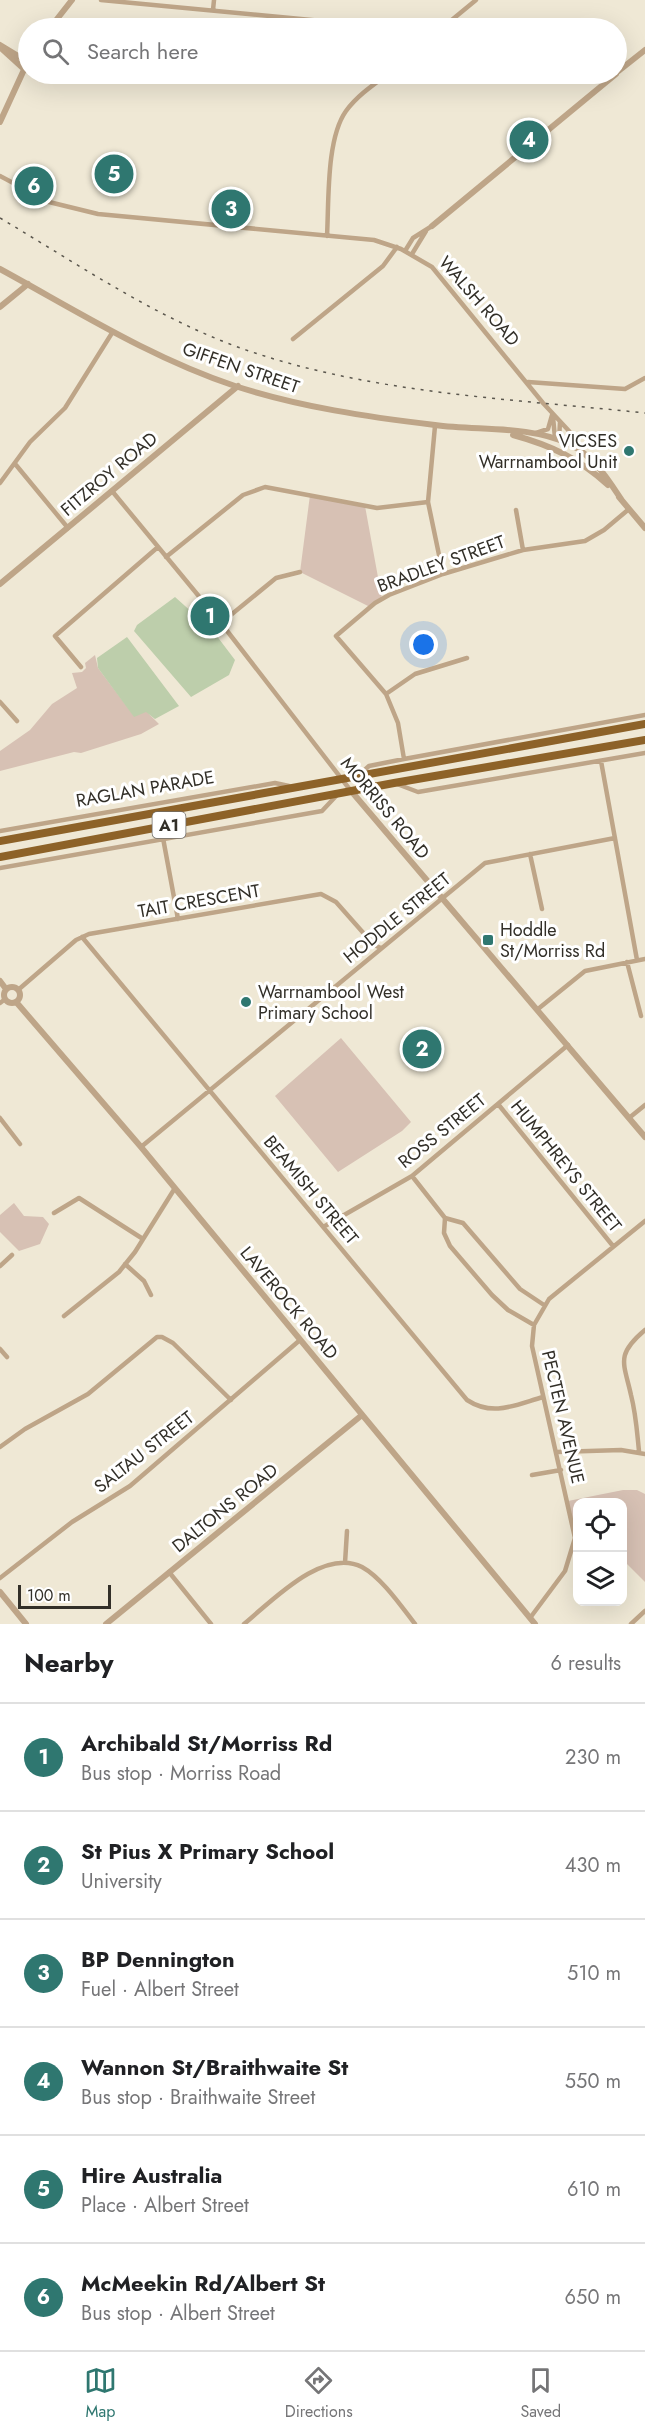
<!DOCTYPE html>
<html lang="en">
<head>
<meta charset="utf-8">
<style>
	:root { --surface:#fff; --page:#f6f6f6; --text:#202124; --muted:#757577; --line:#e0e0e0; --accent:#2f7770 }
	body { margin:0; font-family:Jost,sans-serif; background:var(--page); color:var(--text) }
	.controls { position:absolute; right:18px; bottom:18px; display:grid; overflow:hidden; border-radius:12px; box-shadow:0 6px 24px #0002 }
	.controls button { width:54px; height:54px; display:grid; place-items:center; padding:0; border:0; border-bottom:2px solid var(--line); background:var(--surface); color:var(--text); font:30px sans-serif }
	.scale { position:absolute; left:18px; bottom:15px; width:93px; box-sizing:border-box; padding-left:6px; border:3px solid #322f28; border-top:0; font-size:16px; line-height:21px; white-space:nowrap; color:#322f28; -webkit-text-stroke:4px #fff; paint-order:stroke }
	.you { position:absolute; left:424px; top:645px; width:21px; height:21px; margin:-15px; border:4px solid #fff; border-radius:50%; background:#1a73e8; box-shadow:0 0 0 9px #1a73e833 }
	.badge { display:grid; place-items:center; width:39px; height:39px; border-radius:50%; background:var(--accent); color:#fff; font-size:20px; font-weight:700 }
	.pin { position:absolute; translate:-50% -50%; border:3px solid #fff; box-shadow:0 2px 6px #0006 }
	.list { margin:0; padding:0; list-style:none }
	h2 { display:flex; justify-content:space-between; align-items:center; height:78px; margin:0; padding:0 24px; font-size:26px }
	h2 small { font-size:20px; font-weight:400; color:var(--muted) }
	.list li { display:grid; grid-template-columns:39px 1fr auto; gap:18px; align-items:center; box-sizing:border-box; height:108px; padding:0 24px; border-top:2px solid var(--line) }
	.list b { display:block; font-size:22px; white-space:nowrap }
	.list p { margin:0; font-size:20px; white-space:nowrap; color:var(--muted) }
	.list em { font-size:20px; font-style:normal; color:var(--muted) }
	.icon { flex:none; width:33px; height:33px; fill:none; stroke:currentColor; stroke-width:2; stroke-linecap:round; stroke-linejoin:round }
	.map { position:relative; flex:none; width:645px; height:1624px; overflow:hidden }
	.search { position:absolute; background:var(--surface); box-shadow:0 6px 24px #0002; left:18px; right:18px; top:18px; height:66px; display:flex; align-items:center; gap:15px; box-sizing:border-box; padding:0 21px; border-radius:33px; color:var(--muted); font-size:22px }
	.sheet { height:726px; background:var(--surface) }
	nav { display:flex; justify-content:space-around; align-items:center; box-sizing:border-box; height:84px; border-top:2px solid var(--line); background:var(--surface); font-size:16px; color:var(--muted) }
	nav a { display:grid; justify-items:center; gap:3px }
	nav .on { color:var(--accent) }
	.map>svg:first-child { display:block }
</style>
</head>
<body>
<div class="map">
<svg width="645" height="1624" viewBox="0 0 645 1624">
	<rect width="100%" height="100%" fill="#efe8d5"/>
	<path fill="#d7c1b4" d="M 310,495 L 365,506 L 382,599 L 370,607 L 300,572 Z
		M 95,655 L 98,668 L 134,716 L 146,711 L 159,724 L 141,734 L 81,753 L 74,752 L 0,771 L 0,751 L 30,730 L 52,704 L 77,688 L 72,673 L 82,672 L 86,668 L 85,663 Z
		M 341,1038 L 411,1122 L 402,1131 L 338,1172 L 275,1096 Z
		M 14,1203 L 24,1216 L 43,1217 L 49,1224 L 40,1244 L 19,1251 L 0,1232 L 0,1215 Z
		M 623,1490 L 637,1490 L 645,1494 L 645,1582 L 623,1560 L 622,1502 L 578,1502 L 577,1539 L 575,1538 L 568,1501 Z"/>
	<path fill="#bdceab" d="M 175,597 L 213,631 L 235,660 L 229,675 L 191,697 L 134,631 L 137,625 Z
		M 127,637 L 179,706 L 155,719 L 146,712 L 134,717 L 98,668 L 97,658 Z"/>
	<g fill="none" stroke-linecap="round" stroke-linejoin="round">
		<path stroke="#bea588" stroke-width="4.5" d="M 101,0 L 343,23 L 351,28
			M 213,10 L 214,0
			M 442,28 L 476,0
			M 0,176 L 49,202 L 98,214 L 374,240 L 401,249 L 432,267 L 543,403 L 569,431 L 581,450
			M 327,236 C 329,202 326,139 346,111 C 357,96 373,85 388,74
			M 405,251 L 413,238 L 432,226
			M 412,254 L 426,231
			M 293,339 L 383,266 L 397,247
			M 528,382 L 625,389 L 645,378
			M 553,417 L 555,438
			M 435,426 L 428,502 L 443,574
			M 536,433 L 548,429 L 552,415
			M 559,440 L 560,422
			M 16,465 L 68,528
			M 0,483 L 30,442 L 65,408 L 112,333
			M 112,491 L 221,623 L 351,791
			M 516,510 L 523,550
			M 166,557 L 243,495 L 265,487 L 377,508 L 428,502
			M 221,623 L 276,578 L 300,572
			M 81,667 L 55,636 L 158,547
			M 386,694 L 415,674 L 467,658
			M 0,702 L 17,721
			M 404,759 L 398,723 L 386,694 L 336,636 L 375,603 L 389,595 L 443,574 L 523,550 L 585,541 L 604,530 L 629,509
			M 601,761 L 637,960
			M 359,775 L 369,766 L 404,759 L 645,715
			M 397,784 L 418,792 L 645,753
			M 0,831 L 275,783 L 289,786
			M 163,838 L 178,919
			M 530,854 L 542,909
			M 0,868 L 322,811 L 337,795
			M 82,937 L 467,1400 C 493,1417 515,1405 543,1397
			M 627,962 L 641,1016
			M 18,990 L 76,940 L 89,934 L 321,894 L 336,902 L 374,945 L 381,948
			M 0,1003 L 4,1000
			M 538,1009 L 585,971 L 645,959
			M 498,1104 L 613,1246
			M 0,1118 L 20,1144
			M 629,1118 L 645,1105
			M 141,1147 L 485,863 L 615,838
			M 412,1176 L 445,1218 L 444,1233 L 450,1246 L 492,1295 L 508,1310 L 534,1325
			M 54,1213 L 79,1198 L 143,1239
			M 445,1218 L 463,1223 L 520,1289 L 544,1305
			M 325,1226 L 412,1176 L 568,1045
			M 125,1264 L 144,1281 L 151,1295
			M 0,1266 L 12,1255
			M 64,1316 L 119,1272 L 135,1252 L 175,1188
			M 0,1349 L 7,1357
			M 0,1447 L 25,1429 L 88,1394 L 157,1337 L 162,1337 L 173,1343 L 231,1400
			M 639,1451 C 637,1432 636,1414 631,1395 C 624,1363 615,1355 645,1330
			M 557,1452 L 621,1450 L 645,1454
			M 532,1475 L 561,1470
			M 345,1563 L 347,1531
			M 169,1572 L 211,1624
			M 0,1578 L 72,1522 L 130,1486 L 300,1340
			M 530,1618 L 565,1571 L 575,1538 L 532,1346 L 534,1325 L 549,1299 L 645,1221
			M 244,1624 C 272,1601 323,1547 362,1567 C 382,1578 401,1606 415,1624
			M 631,1624 L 645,1611"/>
		<path stroke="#bea588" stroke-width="6" d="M 50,28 L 72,0
			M 0,45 L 28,62
			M 2,49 L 24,69
			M 616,73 L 645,50
			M 0,122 L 28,61
			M 432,226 L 616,74
			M 0,269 C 77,311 151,358 235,386 C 300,407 368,417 435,425 C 478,431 529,425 569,444 C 593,455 607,478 621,499
			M 0,307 L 28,284
			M 513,435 C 550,445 580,459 608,485
			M 619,497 L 645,528
			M 0,584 L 238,386
			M 352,792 L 645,1137
			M 0,981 L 6,989
			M4 995a8 8 0 1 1 16 0a8 8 0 1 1-16 0Z
			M 17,1003 L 141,1147 L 535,1624
			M 0,1592 L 26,1624
			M 106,1624 L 362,1415"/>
		<path stroke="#8d6228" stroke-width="8" d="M 0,841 L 645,724
			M 0,857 L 394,783 L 645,740"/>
		<path stroke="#5b574e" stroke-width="1.5" stroke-dasharray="3 6" stroke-linecap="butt" d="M 0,218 C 81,266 162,322 252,352 C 378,394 513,399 645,413"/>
	</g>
	<g fill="#2f7770" stroke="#fff" stroke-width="2">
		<circle cx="629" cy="451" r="6"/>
		<rect x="482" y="934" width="12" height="12" rx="3"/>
		<circle cx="246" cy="1002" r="6"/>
	</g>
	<g text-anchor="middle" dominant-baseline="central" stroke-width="6" stroke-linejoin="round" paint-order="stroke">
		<rect fill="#fff" stroke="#706d68" stroke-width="1.5" x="152.5" y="812" width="33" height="26" rx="4.5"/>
		<g font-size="16" font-weight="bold" fill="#322f28">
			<text x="169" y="825">A1</text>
		</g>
		<g font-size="18" fill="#322f28" stroke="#fff">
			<text transform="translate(479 301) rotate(49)">WALSH ROAD</text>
			<text transform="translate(241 368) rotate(19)">GIFFEN STREET</text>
			<text transform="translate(109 474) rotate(-40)">FITZROY ROAD</text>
			<text transform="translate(441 564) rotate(-20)">BRADLEY STREET</text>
			<text transform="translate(145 789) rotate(-10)">RAGLAN PARADE</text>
			<text transform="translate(385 808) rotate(50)">MORRISS ROAD</text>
			<text transform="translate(199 901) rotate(-10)">TAIT CRESCENT</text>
			<text transform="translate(397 918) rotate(-39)">HODDLE STREET</text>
			<text transform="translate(442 1131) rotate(-39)">ROSS STREET</text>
			<text transform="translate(566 1166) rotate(51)">HUMPHREYS STREET</text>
			<text transform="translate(311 1190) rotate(50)">BEAMISH STREET</text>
			<text transform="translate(289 1303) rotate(50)">LAVEROCK ROAD</text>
			<text transform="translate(563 1417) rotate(77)">PECTEN AVENUE</text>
			<text transform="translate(144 1452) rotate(-38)">SALTAU STREET</text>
			<text transform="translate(225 1508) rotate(-39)">DALTONS ROAD</text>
		</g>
		<g font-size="18" fill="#322f28" stroke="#fff" text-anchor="start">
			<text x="617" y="441" text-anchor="end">VICSES<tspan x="617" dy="21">Warrnambool Unit</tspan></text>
			<text x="500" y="930">Hoddle<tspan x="500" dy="21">St/Morriss Rd</tspan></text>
			<text x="258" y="992">Warrnambool West<tspan x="258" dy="21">Primary School</tspan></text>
		</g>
	</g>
</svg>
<div class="controls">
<button><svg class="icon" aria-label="locate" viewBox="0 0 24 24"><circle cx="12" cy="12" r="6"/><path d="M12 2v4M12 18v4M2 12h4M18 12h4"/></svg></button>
<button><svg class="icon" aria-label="layers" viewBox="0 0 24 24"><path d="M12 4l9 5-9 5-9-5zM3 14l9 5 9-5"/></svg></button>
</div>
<div class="scale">100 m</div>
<div class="you"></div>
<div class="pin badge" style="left:210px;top:616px">1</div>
<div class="pin badge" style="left:422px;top:1049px">2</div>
<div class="pin badge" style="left:231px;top:209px">3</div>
<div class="pin badge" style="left:529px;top:140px">4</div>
<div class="pin badge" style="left:114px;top:174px">5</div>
<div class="pin badge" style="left:34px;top:186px">6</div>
<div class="search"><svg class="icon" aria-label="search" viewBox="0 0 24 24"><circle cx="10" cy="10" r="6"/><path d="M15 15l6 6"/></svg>Search here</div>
</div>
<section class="sheet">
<h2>Nearby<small>6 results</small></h2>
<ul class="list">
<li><span class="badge">1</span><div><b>Archibald St/Morriss Rd</b><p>Bus stop · Morriss Road</p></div><em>230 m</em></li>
<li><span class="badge">2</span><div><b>St Pius X Primary School</b><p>University</p></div><em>430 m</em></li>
<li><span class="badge">3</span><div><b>BP Dennington</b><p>Fuel · Albert Street</p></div><em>510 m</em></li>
<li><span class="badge">4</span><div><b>Wannon St/Braithwaite St</b><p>Bus stop · Braithwaite Street</p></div><em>550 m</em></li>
<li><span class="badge">5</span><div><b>Hire Australia</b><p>Place · Albert Street</p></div><em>610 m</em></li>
<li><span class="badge">6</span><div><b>McMeekin Rd/Albert St</b><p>Bus stop · Albert Street</p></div><em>650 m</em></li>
</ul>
</section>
<nav>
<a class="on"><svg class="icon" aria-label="map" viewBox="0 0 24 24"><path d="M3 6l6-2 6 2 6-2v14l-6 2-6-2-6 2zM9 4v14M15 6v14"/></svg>Map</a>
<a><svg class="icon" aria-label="directions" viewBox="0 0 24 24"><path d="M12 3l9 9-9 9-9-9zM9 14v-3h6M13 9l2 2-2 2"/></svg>Directions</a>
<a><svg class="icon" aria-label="saved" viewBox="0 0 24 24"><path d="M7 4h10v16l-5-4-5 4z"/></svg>Saved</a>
</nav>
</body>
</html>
